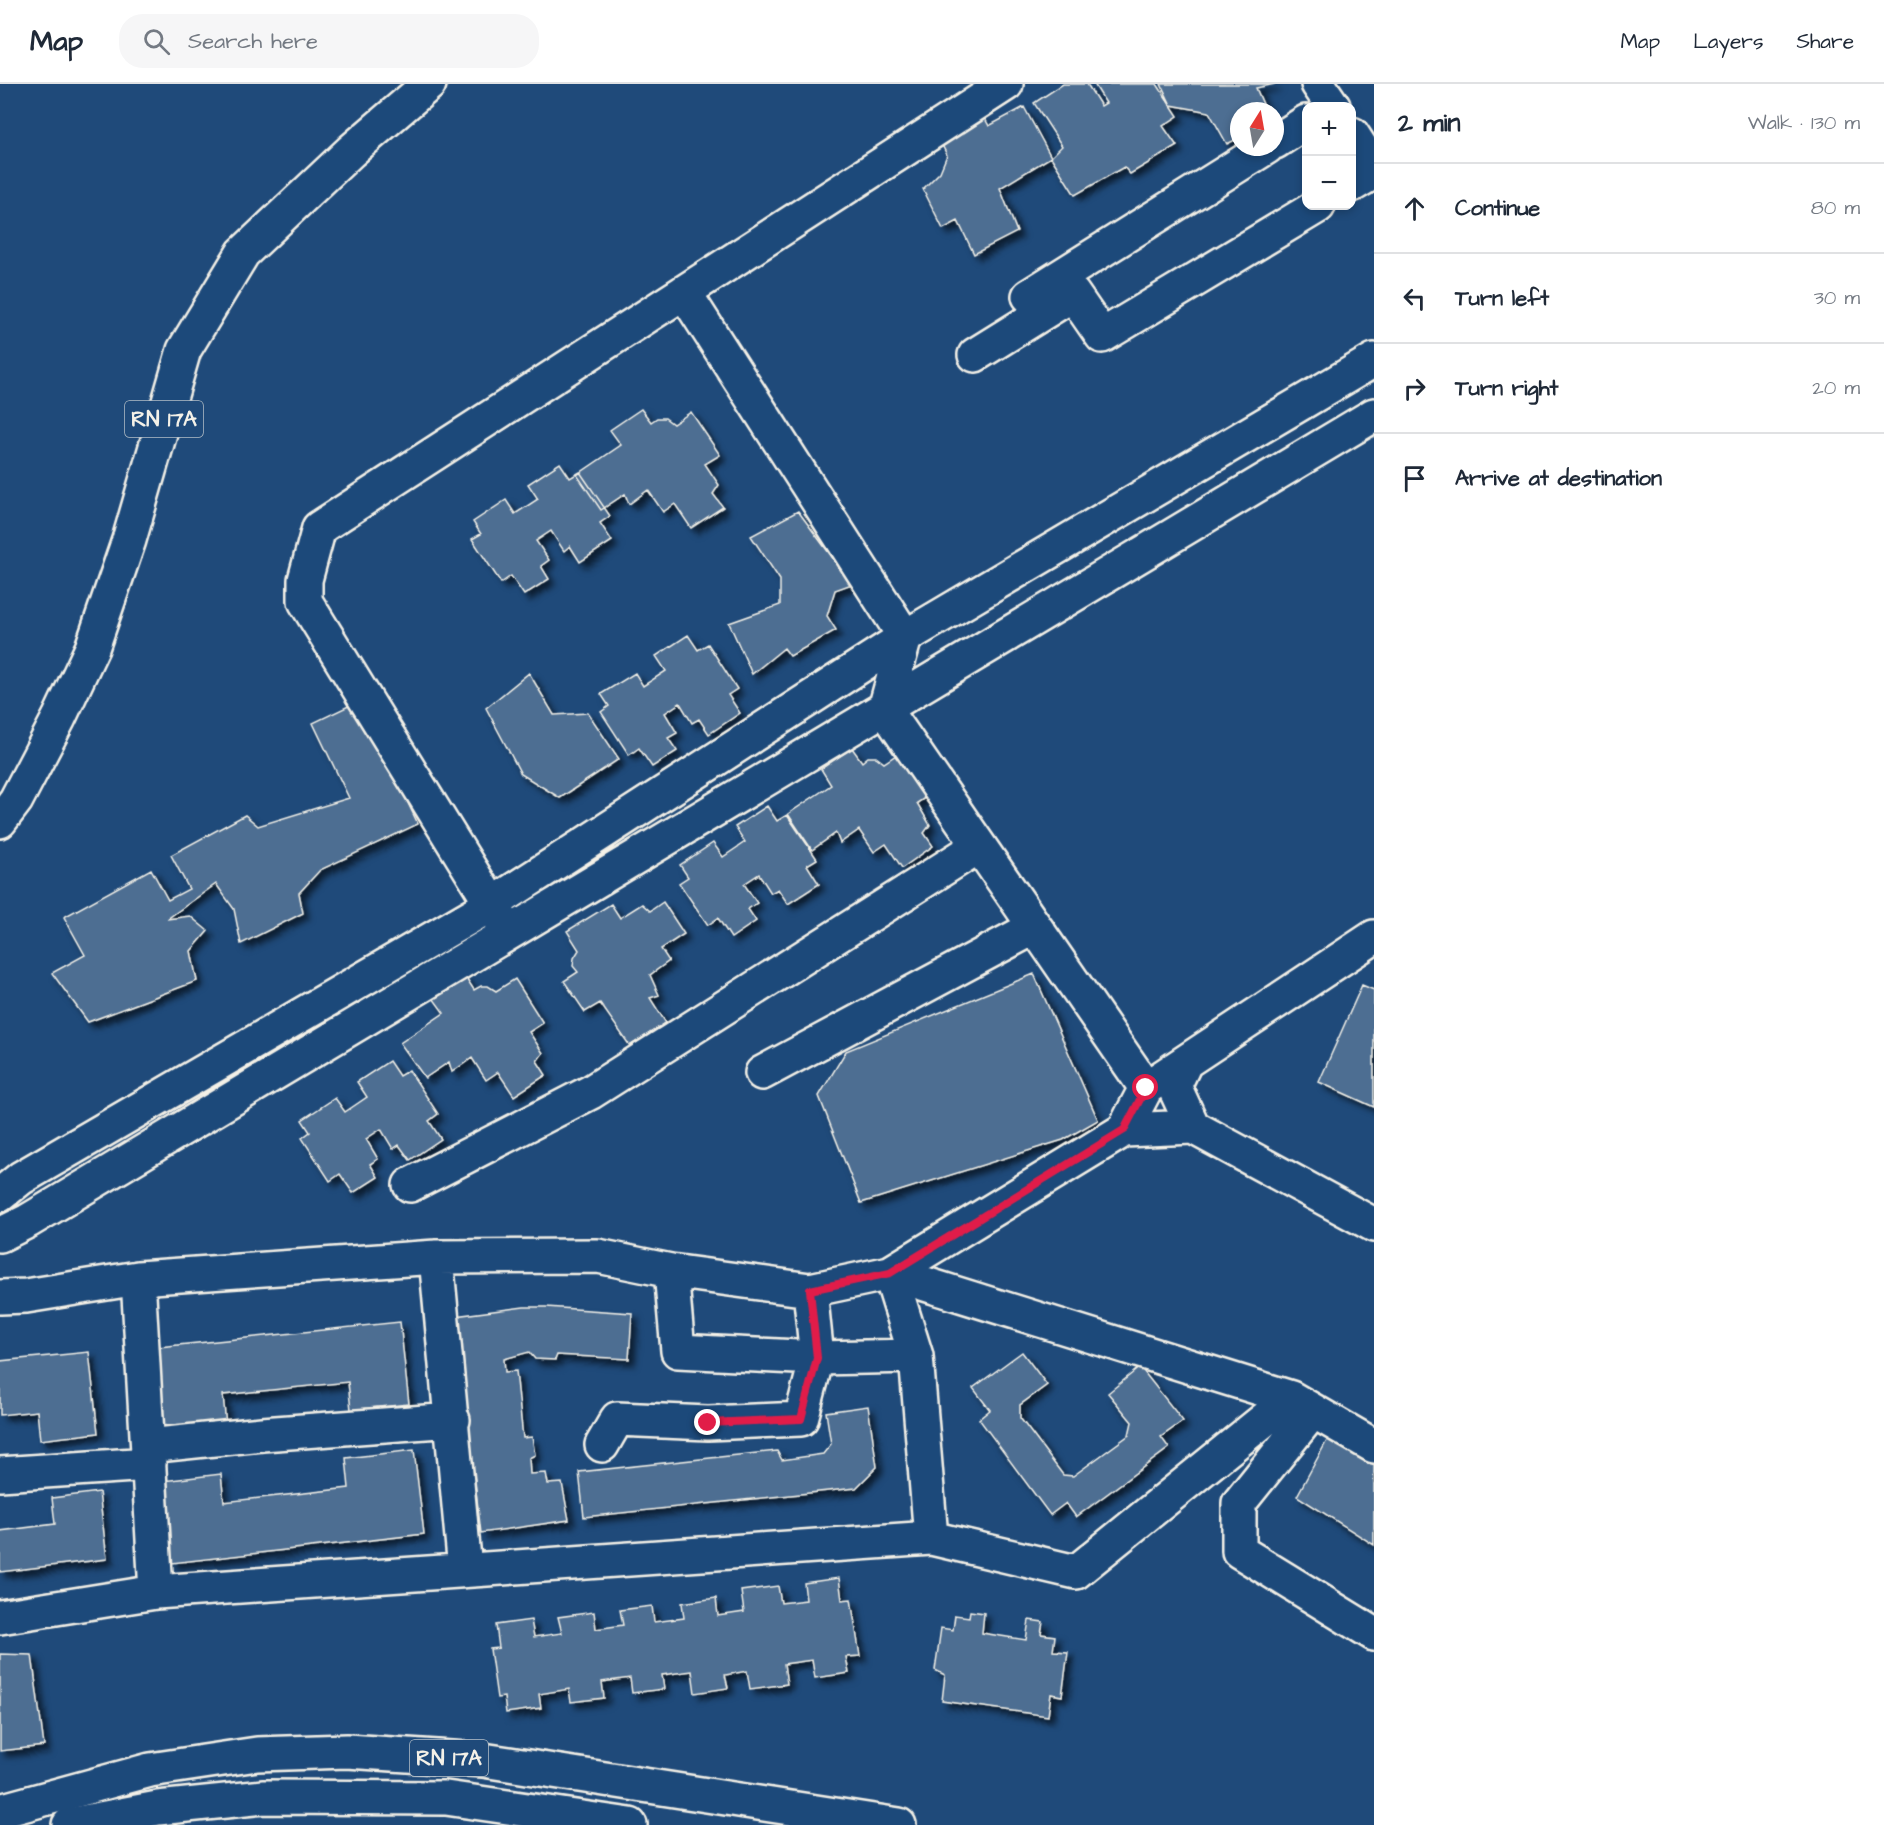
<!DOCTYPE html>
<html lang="en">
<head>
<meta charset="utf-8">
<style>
	:root { --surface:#fff; --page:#f6f6f7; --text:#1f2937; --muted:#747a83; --line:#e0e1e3 }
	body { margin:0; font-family:"Architects Daughter",sans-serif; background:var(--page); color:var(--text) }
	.controls { position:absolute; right:18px; top:18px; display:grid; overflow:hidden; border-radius:12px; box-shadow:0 3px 9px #0003 }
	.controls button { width:54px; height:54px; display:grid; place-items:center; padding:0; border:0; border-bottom:2px solid var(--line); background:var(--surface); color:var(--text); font:30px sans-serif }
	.compass { position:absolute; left:1230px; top:18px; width:54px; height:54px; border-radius:50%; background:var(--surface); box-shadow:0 3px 9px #0003; rotate:11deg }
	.stop { position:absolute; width:18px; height:18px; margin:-14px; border:4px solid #e11d48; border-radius:50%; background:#fff }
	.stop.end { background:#e11d48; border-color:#fff; box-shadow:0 2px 6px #0008 }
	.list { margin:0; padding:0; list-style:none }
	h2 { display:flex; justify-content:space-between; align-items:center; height:78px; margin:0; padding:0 24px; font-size:26px }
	h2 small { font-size:20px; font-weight:400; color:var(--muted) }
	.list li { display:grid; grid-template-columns:39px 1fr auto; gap:18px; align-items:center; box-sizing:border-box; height:90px; padding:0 24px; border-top:2px solid var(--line) }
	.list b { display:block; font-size:22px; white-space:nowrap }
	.list em { font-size:20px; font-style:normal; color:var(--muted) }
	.icon { flex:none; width:33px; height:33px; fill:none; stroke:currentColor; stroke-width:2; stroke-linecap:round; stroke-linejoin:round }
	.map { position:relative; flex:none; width:1374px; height:1741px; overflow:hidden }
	header { display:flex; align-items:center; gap:36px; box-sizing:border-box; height:84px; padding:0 30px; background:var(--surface); border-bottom:2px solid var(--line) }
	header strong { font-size:28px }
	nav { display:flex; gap:33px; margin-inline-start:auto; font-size:21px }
	.search { width:420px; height:54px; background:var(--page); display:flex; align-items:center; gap:15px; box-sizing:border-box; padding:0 21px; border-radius:24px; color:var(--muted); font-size:22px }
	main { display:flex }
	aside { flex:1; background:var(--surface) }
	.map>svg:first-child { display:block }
</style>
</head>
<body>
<header>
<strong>Map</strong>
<div class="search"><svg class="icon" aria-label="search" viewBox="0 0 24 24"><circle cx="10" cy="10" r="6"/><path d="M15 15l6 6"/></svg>Search here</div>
<nav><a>Map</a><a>Layers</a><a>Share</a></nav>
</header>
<main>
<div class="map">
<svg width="1374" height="1741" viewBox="0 0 1374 1741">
	<defs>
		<filter id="shadow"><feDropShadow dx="5.5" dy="5.5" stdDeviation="3" flood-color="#0009"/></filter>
	</defs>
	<rect width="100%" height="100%" fill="#1f4a7a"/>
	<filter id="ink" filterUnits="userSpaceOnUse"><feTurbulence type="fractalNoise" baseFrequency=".0167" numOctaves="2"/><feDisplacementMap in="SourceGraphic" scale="12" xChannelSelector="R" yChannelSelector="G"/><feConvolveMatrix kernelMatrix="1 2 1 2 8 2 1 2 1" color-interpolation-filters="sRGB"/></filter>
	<g filter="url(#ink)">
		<path fill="#4d6e92" stroke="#f4f1e8" stroke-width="1.5" filter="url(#shadow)" d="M 1063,0 L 1087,0 L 1101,22 L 1106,19 L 1094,0 L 1157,0 L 1178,32 L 1163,42 L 1177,62 L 1130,90 L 1124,83 L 1075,111 L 1051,73 L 1062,62 L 1034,19 Z
			M 1161,0 L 1275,0 L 1256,4 L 1266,27 L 1239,27 L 1239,54 L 1227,60 L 1209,28 L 1171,21 Z
			M 1024,23 L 1051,73 L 1000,104 L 1017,148 L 974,170 L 958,137 L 943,145 L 923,105 L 940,88 L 947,71 L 940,57 L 984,33 L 989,42 Z
			M 641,325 L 651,338 L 657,334 L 665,334 L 673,340 L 691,328 L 720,371 L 705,380 L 719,401 L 713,410 L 723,423 L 691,444 L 675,420 L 663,428 L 648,406 L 629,420 L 625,410 L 601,426 L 577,391 L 621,361 L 610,346 Z
			M 560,379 L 570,394 L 580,388 L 610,432 L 600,439 L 612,457 L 580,478 L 570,462 L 564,467 L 551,447 L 536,457 L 549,476 L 541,482 L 549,495 L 524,511 L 511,492 L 501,499 L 472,455 L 481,450 L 473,438 L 506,416 L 515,430 L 538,415 L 528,400 Z
			M 798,427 L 852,500 L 835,506 L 827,532 L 836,546 L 790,572 L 784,564 L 752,590 L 729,539 L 780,521 L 780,496 L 751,452 Z
			M 688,551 L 698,566 L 708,560 L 737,605 L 728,611 L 740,629 L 709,650 L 699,635 L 692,639 L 680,619 L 665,629 L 677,649 L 668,654 L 677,667 L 652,683 L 639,664 L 629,671 L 601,628 L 609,622 L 601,610 L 635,589 L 643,602 L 666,587 L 656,572 Z
			M 529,589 L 554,631 L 588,629 L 619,675 L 560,714 L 521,690 L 486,624 Z
			M 359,617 L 418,740 L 320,786 L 299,809 L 303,829 L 241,860 L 234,825 L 216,800 L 167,835 L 190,832 L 208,847 L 191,867 L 197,897 L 88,938 L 52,889 L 85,871 L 64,833 L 151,785 L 168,816 L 189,805 L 171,771 L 245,731 L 258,742 L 349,714 L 313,639 Z
			M 852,664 L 862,678 L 868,673 L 876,673 L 884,679 L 902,667 L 931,710 L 917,719 L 930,741 L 924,749 L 933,762 L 902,784 L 886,760 L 874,768 L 859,746 L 840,759 L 836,749 L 812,766 L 788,730 L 831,701 L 821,685 Z
			M 767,722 L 777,737 L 787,731 L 817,775 L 807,781 L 819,800 L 788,820 L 778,805 L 771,809 L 759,790 L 744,800 L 757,819 L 748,825 L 756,837 L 731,854 L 718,834 L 708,841 L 679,799 L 688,793 L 680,781 L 713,759 L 723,773 L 745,758 L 735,743 Z
			M 663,818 L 684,850 L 661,865 L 669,877 L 650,891 L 659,911 L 650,914 L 666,939 L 630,962 L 600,919 L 585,928 L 564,897 L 578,888 L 573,882 L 574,874 L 579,866 L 567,847 L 611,820 L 620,834 L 642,820 L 650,827 Z
			M 1034,890 L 1098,1036 L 1063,1056 L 861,1119 L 819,1012 L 846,967 Z
			M 465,892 L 474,906 L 481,902 L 488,902 L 496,907 L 515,895 L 543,939 L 529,948 L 543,969 L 537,977 L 546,991 L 514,1012 L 498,988 L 486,996 L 472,974 L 452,988 L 449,978 L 425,994 L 400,959 L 444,929 L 433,914 Z
			M 1362,901 L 1374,906 L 1374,1023 L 1319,998 Z
			M 389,977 L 399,992 L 409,986 L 438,1030 L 429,1037 L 441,1055 L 410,1076 L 399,1061 L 393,1065 L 381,1045 L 366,1055 L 378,1075 L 370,1080 L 378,1093 L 353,1109 L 340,1090 L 330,1097 L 302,1054 L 310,1048 L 302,1036 L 335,1014 L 345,1028 L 367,1013 L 357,998 Z
			M 524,1223 L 546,1223 L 632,1229 L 629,1275 L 557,1271 L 555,1276 L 535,1275 L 529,1268 L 504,1275 L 505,1288 L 516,1287 L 523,1354 L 532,1353 L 535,1371 L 529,1374 L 530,1390 L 546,1389 L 548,1400 L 562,1399 L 569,1436 L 481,1449 L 455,1232 Z
			M 400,1238 L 409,1320 L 351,1326 L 348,1298 L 223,1311 L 226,1341 L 158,1349 L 149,1264 Z
			M 89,1268 L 98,1349 L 40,1356 L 37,1327 L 0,1331 L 0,1277 Z
			M 1022,1268 L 1047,1301 L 1020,1321 L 1020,1334 L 1063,1391 L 1073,1392 L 1129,1351 L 1132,1338 L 1108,1309 L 1140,1283 L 1183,1337 L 1161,1353 L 1169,1364 L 1076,1433 L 1066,1419 L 1050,1431 L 979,1335 L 990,1326 L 973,1304 Z
			M 868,1322 L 877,1383 L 856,1404 L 584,1433 L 579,1388 L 777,1367 L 782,1376 L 823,1370 L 831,1360 L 826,1328 Z
			M 1330,1351 L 1374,1380 L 1374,1461 L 1297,1412 Z
			M 414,1366 L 424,1450 L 172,1479 L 163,1397 L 221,1390 L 224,1418 L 349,1404 L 346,1374 Z
			M 99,1408 L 107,1475 L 0,1488 L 0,1447 L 55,1440 L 52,1414 Z
			M 839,1494 L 842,1516 L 851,1515 L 860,1572 L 846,1573 L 849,1589 L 815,1594 L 812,1576 L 784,1580 L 787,1600 L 750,1605 L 747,1587 L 725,1591 L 728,1604 L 695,1609 L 692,1587 L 662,1591 L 664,1605 L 632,1609 L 630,1594 L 602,1598 L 604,1614 L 571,1618 L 569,1605 L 539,1610 L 541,1624 L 506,1629 L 504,1613 L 497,1614 L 490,1565 L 499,1564 L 496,1541 L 531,1536 L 534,1553 L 562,1549 L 558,1533 L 594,1528 L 596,1545 L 623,1541 L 620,1526 L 652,1522 L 654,1538 L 684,1534 L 682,1519 L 716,1514 L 718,1532 L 744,1528 L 741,1507 L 778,1502 L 781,1519 L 806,1516 L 804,1499 Z
			M 970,1527 L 984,1529 L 982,1549 L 1026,1556 L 1029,1536 L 1043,1538 L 1041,1550 L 1055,1552 L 1053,1567 L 1068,1568 L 1062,1612 L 1051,1610 L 1048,1632 L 942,1617 L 945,1591 L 935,1586 L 941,1544 L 953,1546 L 955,1531 L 969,1533 Z
			M 0,1570 L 32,1571 L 44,1662 L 0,1667 Z"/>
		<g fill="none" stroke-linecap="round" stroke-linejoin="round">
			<g stroke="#f4f1e8" stroke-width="38">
				<path id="minor" d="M 1318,0 L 1333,22
					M 1352,50 L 1374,84
					M 1275,58 L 1306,38
					M 1352,101 L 1374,88
					M 684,208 L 905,553 L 885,625 L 1146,1004
					M 1029,212 L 1267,63
					M 975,271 L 1073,210 L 1102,252 L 1318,122
					M 502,837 L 305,517 L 305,496 L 319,444 L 1006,0
					M 1374,853 L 1146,1004 L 1124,1046 L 1193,1043 L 1374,1141
					M 1185,979 L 1174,1002 L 1193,1043
					M 762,989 L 1035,843
					M 410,1101 L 591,1008 L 979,762
					M 0,1111 L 21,1094 L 492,820 L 905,553 L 1374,276
					M 0,1151 L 28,1137 L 1374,331
					M 436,1173 L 465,1486
					M 671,1187 L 678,1267 L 817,1274 L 916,1272
					M 138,1194 L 156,1508
					M 0,1213 L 26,1212 L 138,1194 L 436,1173 L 598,1172 L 671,1187 L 810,1206 L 890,1189 L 1291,1314 L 1374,1362
					M 1313,1327 L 1239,1419 L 1239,1467 L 1374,1550
					M 602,1361 L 617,1335 L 708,1339 L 801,1335 L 817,1274 L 810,1206
					M 148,1362 L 262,1350 L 453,1336
					M 0,1390 L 149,1380
					M 931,1454 L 1076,1488 L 1291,1314
					M 0,1533 L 156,1508 L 931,1454 L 916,1272 L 890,1189 L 1124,1046
					M 69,1741 L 158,1724 L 264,1713 L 446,1714 L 630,1741"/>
			</g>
			<g stroke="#f4f1e8" stroke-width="38">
				<path id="major" d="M 0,737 L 16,716 L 59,634 L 92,564 L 129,456 L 184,266 L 243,169 L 351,67 L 429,0
					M 0,1727 L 150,1686 L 257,1670 L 347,1667 L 483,1676 L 899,1741"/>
			</g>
			<use href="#minor" stroke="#1f4a7a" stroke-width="33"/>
			<use href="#major" stroke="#1f4a7a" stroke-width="33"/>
		</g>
	</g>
	<g fill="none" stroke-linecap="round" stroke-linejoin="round" filter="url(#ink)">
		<path stroke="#e11d48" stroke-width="8" d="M 708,1339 L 801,1335 L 817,1274 L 810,1206 L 890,1189 L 1124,1046 L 1146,1004"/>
	</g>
	<g text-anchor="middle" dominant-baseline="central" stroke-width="4.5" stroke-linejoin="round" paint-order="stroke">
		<g fill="#1f4a7a" stroke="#b4bfc7" stroke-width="1.5">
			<rect x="125" y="317" width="78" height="36" rx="4.5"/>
			<rect x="410" y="1656" width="78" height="36" rx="4.5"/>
		</g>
		<g font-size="21" font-weight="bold" fill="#f4f1e8">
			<text x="164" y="335">RN 17A</text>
			<text x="449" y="1674">RN 17A</text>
		</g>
	</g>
</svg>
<div class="controls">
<button>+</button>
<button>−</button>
</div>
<svg class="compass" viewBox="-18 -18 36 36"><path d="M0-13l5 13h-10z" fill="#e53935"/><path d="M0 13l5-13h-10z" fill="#747a83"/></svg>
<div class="stop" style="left:1146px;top:1004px"></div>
<div class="stop end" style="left:708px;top:1339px"></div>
</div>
<aside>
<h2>2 min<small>Walk · 130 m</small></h2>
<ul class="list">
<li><svg class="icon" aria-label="ahead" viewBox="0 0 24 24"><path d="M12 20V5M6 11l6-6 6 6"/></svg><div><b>Continue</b></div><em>80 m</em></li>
<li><svg class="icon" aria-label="left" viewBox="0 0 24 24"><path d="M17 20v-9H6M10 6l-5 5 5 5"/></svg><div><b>Turn left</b></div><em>30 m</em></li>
<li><svg class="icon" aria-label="right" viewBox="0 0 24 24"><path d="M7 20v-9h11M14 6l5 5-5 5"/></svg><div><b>Turn right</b></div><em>20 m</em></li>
<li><svg class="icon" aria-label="arrive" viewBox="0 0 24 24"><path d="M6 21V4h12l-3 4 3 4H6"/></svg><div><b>Arrive at destination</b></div></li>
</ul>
</aside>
</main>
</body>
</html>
